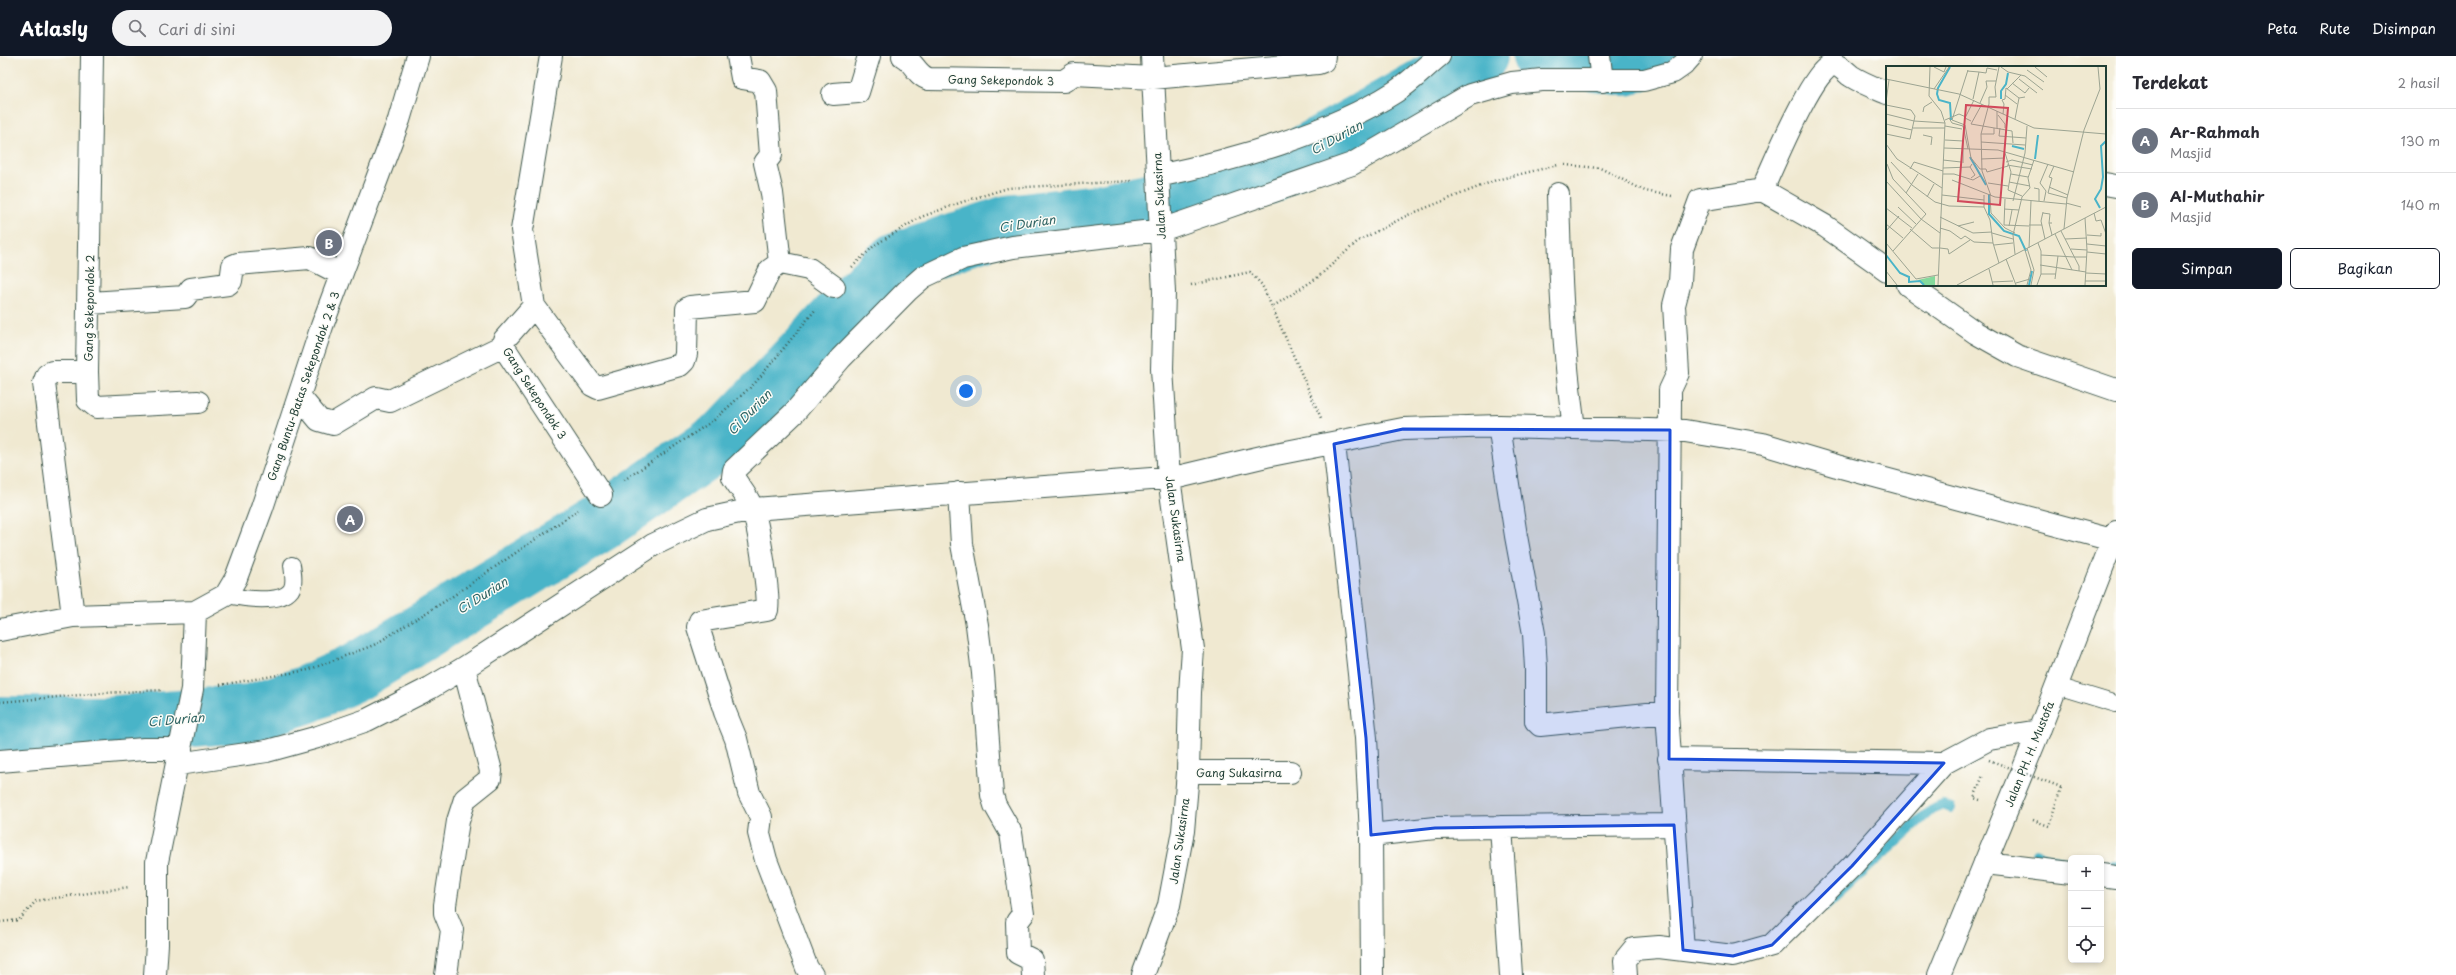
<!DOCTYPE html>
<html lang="id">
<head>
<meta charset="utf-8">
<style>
	:root { --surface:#fff; --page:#f2f2f3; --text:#2b2b33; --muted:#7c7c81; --line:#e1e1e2; --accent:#111827 }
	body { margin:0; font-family:"Playpen Sans",sans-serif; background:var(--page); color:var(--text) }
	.controls { position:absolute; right:12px; bottom:12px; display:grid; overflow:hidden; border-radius:6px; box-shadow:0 2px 6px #0003 }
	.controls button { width:36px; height:36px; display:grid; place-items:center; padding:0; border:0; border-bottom:1px solid var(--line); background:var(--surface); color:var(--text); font:20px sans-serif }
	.you { position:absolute; left:966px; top:335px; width:14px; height:14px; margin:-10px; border:3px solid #fff; border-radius:50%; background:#1a73e8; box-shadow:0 0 0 6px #1a73e833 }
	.badge { display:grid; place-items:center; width:26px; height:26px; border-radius:50%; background:var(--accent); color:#fff; font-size:13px; font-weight:700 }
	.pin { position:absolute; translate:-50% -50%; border:2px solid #fff; box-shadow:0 1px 4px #0006 }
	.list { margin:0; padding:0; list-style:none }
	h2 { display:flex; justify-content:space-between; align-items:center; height:52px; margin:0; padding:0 16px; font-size:17px }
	h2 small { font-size:13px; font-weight:400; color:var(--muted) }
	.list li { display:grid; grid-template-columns:26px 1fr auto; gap:12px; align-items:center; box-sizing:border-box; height:64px; padding:0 16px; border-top:1px solid var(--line) }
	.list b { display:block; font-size:15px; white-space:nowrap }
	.list p { margin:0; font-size:13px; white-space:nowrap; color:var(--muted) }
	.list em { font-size:13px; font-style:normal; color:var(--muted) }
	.actions { display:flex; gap:8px; padding:12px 16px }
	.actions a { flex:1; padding:9px 0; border:1px solid var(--accent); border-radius:6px; text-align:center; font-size:14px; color:var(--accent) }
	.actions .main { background:var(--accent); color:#fff }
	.icon { flex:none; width:22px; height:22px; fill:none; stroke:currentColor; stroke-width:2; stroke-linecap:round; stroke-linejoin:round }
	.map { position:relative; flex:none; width:2116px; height:919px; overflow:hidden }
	header { display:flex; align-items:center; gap:24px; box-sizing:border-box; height:56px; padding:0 20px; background:var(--accent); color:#fff }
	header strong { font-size:19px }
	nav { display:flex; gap:22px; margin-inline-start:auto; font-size:14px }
	.search { width:280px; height:36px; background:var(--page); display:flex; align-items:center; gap:10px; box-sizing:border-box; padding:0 14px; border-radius:22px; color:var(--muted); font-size:15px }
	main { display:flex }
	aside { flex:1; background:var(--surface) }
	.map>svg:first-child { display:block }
</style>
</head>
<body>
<header>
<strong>Atlasly</strong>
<div class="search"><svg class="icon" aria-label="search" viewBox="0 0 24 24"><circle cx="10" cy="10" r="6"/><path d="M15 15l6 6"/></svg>Cari di sini</div>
<nav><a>Peta</a><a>Rute</a><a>Disimpan</a></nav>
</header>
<main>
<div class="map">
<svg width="2116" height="919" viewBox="0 0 2116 919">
	<rect width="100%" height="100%" fill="#fdfcf7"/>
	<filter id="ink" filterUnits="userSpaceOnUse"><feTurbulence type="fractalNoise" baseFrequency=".025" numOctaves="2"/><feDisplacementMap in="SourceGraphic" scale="8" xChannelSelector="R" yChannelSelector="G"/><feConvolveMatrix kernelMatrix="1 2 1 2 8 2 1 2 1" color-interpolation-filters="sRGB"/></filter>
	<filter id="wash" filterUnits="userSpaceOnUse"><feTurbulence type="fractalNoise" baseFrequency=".012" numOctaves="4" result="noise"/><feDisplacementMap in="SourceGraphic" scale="16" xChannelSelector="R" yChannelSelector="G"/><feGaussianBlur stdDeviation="0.9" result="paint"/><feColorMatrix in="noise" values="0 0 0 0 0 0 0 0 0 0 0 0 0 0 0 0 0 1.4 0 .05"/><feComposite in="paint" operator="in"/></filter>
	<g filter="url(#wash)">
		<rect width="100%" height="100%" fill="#f0e9d1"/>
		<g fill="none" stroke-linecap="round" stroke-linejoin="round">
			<path stroke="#4ab4c8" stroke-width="10" d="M 2036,797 L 2050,803 L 2071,806
				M 2101,809 L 2116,809
				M 1826,850 L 1931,754 L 1943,749 L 1951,752"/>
			<path stroke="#4ab4c8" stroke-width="58" d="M 1541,0 L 1626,11 L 1650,0
				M 0,669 L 108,669 L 251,657 L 305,639 L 356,616 L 602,466 L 729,378 L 849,251 L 896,205 L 1008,168 L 1098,157 L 1266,120 L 1479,0"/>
		</g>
	</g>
	<g filter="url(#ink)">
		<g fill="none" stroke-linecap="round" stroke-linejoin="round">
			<g stroke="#3e574c" stroke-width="18">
				<path id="service" d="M 226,539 C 241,542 280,549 291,534 C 295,528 293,516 292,509
					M 2057,630 L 2116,648"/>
			</g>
			<g stroke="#3e574c" stroke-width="24">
				<path id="minor" d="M 551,0 L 522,174 L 534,250 L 504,284 L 503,290 L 601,439
					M 738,0 L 742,22 L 760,25 L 766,35 L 771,99 L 765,107 L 772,137 L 780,207 L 809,213 L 834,231
					M 903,0 C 914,6 917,20 929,23 L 1064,25 L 1074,18 L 1153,22 L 1318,7 L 1323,5 L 1324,0
					M 1599,0 L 1602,25
					M 833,38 L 858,36 L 869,0
					M 1158,120 C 1231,105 1331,77 1395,36 C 1411,26 1424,12 1439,0
					M 2105,128 L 2116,130
					M 1762,134 C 1771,115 1814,9 1833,9 C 1840,9 1846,16 1851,20 C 1862,27 1875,32 1887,37
					M 1558,138 C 1560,216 1563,294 1574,372
					M 1908,229 L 1976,277 L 2017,300 L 2116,334
					M 90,247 L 185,241 L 191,233 L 228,228 L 231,225 L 233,210 L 238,208 L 310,202 L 341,218
					M 534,250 L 592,329 L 598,332 L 680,309 L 684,305 L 686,298 L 687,253 L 690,251 L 755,245 L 770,214 L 780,207
					M 87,316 L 88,344 L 97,351 L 198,346
					M 299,340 L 319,364 L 333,368 L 376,342 L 390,345 L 503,290
					M 1499,370 L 1516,480 L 1534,578 L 1536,612 L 1536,665 L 1540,669 L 1667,656
					M 1334,388 L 1366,682 L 1371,779 L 1372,919
					M 959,437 L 962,488 L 977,569 L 983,617 L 992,739 L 995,749 L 1011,777 L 1023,858 L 1017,866 L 1018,897 L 1032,904 L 1033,919
					M 73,560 L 44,327 L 47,319 L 52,316 L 87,316 L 92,0
					M 0,574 L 73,560 L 195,556 L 226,539 L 236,522 L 262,452 L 322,270 L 399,64 L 418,0
					M 1669,703 L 1944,707 L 1989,683 L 2039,675
					M 0,705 L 144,693 L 181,693
					M 178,708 L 267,695 L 318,681 L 367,664 L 430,632 L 464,612 L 653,489 L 707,463 L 753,453 L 1178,421 L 1266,400 L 1403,373 L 1499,370 L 1685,375 L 1763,388 L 1837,410 L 2116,485
					M 1188,716 L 1290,716
					M 1371,779 L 1435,772 L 1501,771
					M 1985,807 L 2071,817
					M 2101,819 L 2116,821
					M 1683,894 L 1667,656 L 1670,347 L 1670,334 L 1678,317 L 1674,249 L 1680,226 L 1682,193 L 1700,144 L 1762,134 L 1825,170 L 1887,214
					M 155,919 L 157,888 L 157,806 L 192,633 L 195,556
					M 446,919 L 452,874 L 445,857 L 445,849 L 458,765 L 465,743 L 490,723 L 491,715 L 464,612
					M 812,919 L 807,912 L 766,804 L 759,777 L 761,761 L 749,737 L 736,683 L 725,656 L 698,571 L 700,565 L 767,554 C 770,540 758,466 752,452 C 748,441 739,431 733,421 L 734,414 L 793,358 L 841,302 L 907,235 L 923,221 L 963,202 L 1013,191 L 1161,174 L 1352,108 L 1470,39 L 1512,27 L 1542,24 L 1644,24 L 1673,16 L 1683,9 L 1691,0
					M 1143,919 L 1169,849 L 1183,775 L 1188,716 L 1190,636 L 1193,593 L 1169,422 L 1162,313 L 1164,236 L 1152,0
					M 1511,919 L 1501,771 L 1674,769
					M 1626,919 L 1625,904 L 1634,893 L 1659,891 L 1733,900 L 1772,889 L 1852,810 L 1944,707"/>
			</g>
			<g stroke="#3e574c" stroke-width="24">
				<path id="trunk" d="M 1939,919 L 2039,675 L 2116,476"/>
			</g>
			<path stroke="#3e574c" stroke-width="2.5" stroke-dasharray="1 3" stroke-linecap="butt" d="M 1565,109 L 1600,112 L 1645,135 L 1672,140
				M 852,211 L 875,189 L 921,161 L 962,146 L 1008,132 L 1131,125
				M 1191,229 L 1250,216 L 1262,229 L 1272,251 L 1317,222 L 1358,185 L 1408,159 L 1496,124 L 1558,109
				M 1272,251 L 1321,362
				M 624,424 L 714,364 L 755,327 L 816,253
				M 220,629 L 308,614 L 374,589 L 450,542 L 578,454
				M 0,646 L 104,637 L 163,634
				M 1980,744 L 1974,742 L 1983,719
				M 2033,764 L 2049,770 L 2061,731
				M 0,866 L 19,864 L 36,845 L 129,831"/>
			<use href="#service" stroke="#fff" stroke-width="16"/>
			<use href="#minor" stroke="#fff" stroke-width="22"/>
			<use href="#trunk" stroke="#fff" stroke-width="22"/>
			<path stroke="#3e574c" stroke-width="2.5" stroke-dasharray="1 3" stroke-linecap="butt" d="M 1989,704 L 2061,731"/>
		</g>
	</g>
	<path fill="#1d4ed8" fill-opacity="0.2" stroke="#1d4ed8" stroke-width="3" stroke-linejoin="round" d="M 1403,373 L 1670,374 L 1669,703 L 1944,707 L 1852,810 L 1772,889 L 1733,900 L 1683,894 L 1674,769 L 1435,772 L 1371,779 L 1366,682 L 1334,388 Z"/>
	<g text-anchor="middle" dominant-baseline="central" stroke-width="3" stroke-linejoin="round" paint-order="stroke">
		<g font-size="11" fill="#1f3d34" stroke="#fdfcf7">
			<text transform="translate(1001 24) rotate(1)">Gang Sekepondok 3</text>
			<text transform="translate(1159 140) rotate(-93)">Jalan Sukasirna</text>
			<text transform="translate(89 252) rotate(-89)">Gang Sekepondok 2</text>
			<text transform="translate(303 330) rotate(-71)">Gang Buntu-Batas Sekepondok 2 &amp; 3</text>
			<text transform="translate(535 337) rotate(57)">Gang Sekepondok 3</text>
			<text transform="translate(1176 463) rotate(82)">Jalan Sukasirna</text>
			<text transform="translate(2029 698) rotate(-68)">Jalan PH. H. Mustofa</text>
			<text x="1239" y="716">Gang Sukasirna</text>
			<text transform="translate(1179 785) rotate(-82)">Jalan Sukasirna</text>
		</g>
		<g font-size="12" font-style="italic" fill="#2c6160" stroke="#fdfcf7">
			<text transform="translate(1336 81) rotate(-29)">Ci Durian</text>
			<text transform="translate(1027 167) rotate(-9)">Ci Durian</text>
			<text transform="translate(749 356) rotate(-46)">Ci Durian</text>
			<text transform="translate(482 539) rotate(-32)">Ci Durian</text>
			<text transform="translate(176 663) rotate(-5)">Ci Durian</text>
		</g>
	</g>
	<g transform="translate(1886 10)">
		<rect width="220" height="220" fill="#f0e9d1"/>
		<path d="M 49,210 L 49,219 L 38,219 L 32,214 Z" fill="#84d99c"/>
		<path fill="none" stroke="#4ab4c8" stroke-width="2" d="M 64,1 L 52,22 L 51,28 L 53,34 L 64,37 L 65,54M 115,33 L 115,25 L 120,18 L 122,7M 126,80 L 138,83M 84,91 L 100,119M 149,93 L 152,69M 103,128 L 103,148 L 118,165 L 133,170 L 140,185M 214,142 L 209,133 L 215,123 L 217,111 L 215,80 L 220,75M 0,189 L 14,207 L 23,211 L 23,216 L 34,215 L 38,219M 143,219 L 146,205"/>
		<path fill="none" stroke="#9ca492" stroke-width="1" d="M 44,1 L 43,30 L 55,45 L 59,57 L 52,219M 48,1 L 58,6 L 60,1M 115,1 L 122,6 L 139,10 L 157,24M 149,1 L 161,11M 82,4 L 66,54 L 79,59 L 85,92 L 94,103 L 100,103 L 101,106 L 122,100M 141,4 L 158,16M 81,5 L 93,6 L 87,33M 93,6 L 100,7 L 101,2 L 111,4M 0,13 L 73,28 L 148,62 L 220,68M 133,13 L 151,27M 126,17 L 139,27 L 143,22M 48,23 L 63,1M 121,23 L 135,9M 119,29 L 131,38M 0,36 L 3,14M 94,37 L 101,21 L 100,15 L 110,15M 96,38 L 85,58 L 126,65 L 127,77M 0,39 L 25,44 L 29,50 L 24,73 L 0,68M 37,46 L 38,41 L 46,36M 0,48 L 28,55 L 59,57M 117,48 L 118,38 L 116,34 L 119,33 L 120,22 L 133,32 L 139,31M 112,49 L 119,58 L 119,62M 63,52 L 66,57 L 77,60 L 82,83M 129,53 L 133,32M 59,54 L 73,48 L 80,51M 85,55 L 79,52 L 88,34M 0,58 L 26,64M 59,60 L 76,63M 27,62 L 59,62M 111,62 L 111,45M 114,62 L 113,70 L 140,72M 95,68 L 108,68 L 108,62M 37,69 L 46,71 L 45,79M 59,74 L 77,75 L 77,97M 95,76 L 139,79M 0,78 L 11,93 L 56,122M 58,82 L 112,84 L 188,106M 119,87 L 125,106 L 122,124 L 136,130M 95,93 L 119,92M 57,94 L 75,96M 5,96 L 26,119 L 49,136 L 63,140 L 98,141M 120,96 L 126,94 L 147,99M 1,98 L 7,113 L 40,148 L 7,185M 121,99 L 146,103M 168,100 L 163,111 L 166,112 L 162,127 L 181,132M 84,101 L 89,109 L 85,112M 57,102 L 84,101 L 86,98M 24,103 L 28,96 L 57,105M 57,108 L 68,108 L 87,114 L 94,110M 125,108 L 142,111M 66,114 L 109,131 L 180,138M 0,115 L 35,153 L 54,167M 123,116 L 144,120M 102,117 L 122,120M 163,121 L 182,129M 148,122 L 153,123 L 153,135M 20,127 L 32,108M 56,129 L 98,134M 98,129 L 98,141 L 104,154 L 107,177 L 113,197M 104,130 L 105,147 L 119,162 L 129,167M 105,130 L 96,105 L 95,68 L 103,38 L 103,31 L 110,31 L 109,21 L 113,1M 41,131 L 48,118M 119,133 L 118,159 L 143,160M 127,135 L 139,87 L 141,60M 158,135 L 160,125 L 154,117 L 162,98M 180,137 L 195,141M 12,141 L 30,158M 0,142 L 26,162M 118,143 L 133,144M 157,146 L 155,155 L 159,173M 157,147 L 164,148 L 163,157M 208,147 L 210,155 L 215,154 L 220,168M 54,151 L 87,167 L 106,166M 166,157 L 163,157 L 166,169M 0,158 L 17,172M 143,159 L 156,159M 72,160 L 88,156M 123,160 L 126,144M 54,162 L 64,165 L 75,173 L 79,170 L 88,176 L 107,177M 24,163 L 46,182 L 54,182M 178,163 L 181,132 L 198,64 L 214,23 L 212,1M 0,165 L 13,150M 175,165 L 193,200 L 193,205M 106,167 L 127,173M 169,168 L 186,204M 201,169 L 215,170 L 215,167M 179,173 L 201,172M 0,177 L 30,213 L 52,209M 201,178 L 220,180M 108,179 L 127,177M 54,182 L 62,183 L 63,188 L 84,174M 141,182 L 148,204 L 145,219M 143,182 L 145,135M 185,183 L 201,184M 139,184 L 145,204 L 141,219M 201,186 L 220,188M 129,188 L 127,169 L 136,131 L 144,122 L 142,112 L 148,94M 155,189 L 188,191M 188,191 L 201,191M 120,193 L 130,219M 154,199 L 200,206M 103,203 L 107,219M 0,205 L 11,219M 200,207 L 220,208M 155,208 L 170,208M 169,213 L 172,190M 199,215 L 220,215M 106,216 L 127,215M 130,217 L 144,213M 71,219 L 220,141M 151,219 L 155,208 L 155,185 L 152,177M 199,219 L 201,184 L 199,152"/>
		<path fill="#d1495b" fill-opacity="0.15" stroke="#d1495b" stroke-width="2" d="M 80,39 L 122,42 L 114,139 L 72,135 Z"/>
		<rect width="220" height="220" fill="none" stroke="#1f3d34" stroke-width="2"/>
	</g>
</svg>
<div class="controls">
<button>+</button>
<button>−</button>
<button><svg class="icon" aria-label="locate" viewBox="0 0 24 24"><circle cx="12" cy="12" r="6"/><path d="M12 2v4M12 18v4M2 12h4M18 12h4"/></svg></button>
</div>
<div class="you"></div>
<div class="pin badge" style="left:350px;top:463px;background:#6b7280">A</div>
<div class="pin badge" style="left:329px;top:187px;background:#6b7280">B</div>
</div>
<aside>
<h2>Terdekat<small>2 hasil</small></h2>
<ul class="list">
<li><span class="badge" style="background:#6b7280">A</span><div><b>Ar-Rahmah</b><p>Masjid</p></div><em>130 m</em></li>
<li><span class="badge" style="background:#6b7280">B</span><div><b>Al-Muthahir</b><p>Masjid</p></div><em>140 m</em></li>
</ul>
<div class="actions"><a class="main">Simpan</a><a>Bagikan</a></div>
</aside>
</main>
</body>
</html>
